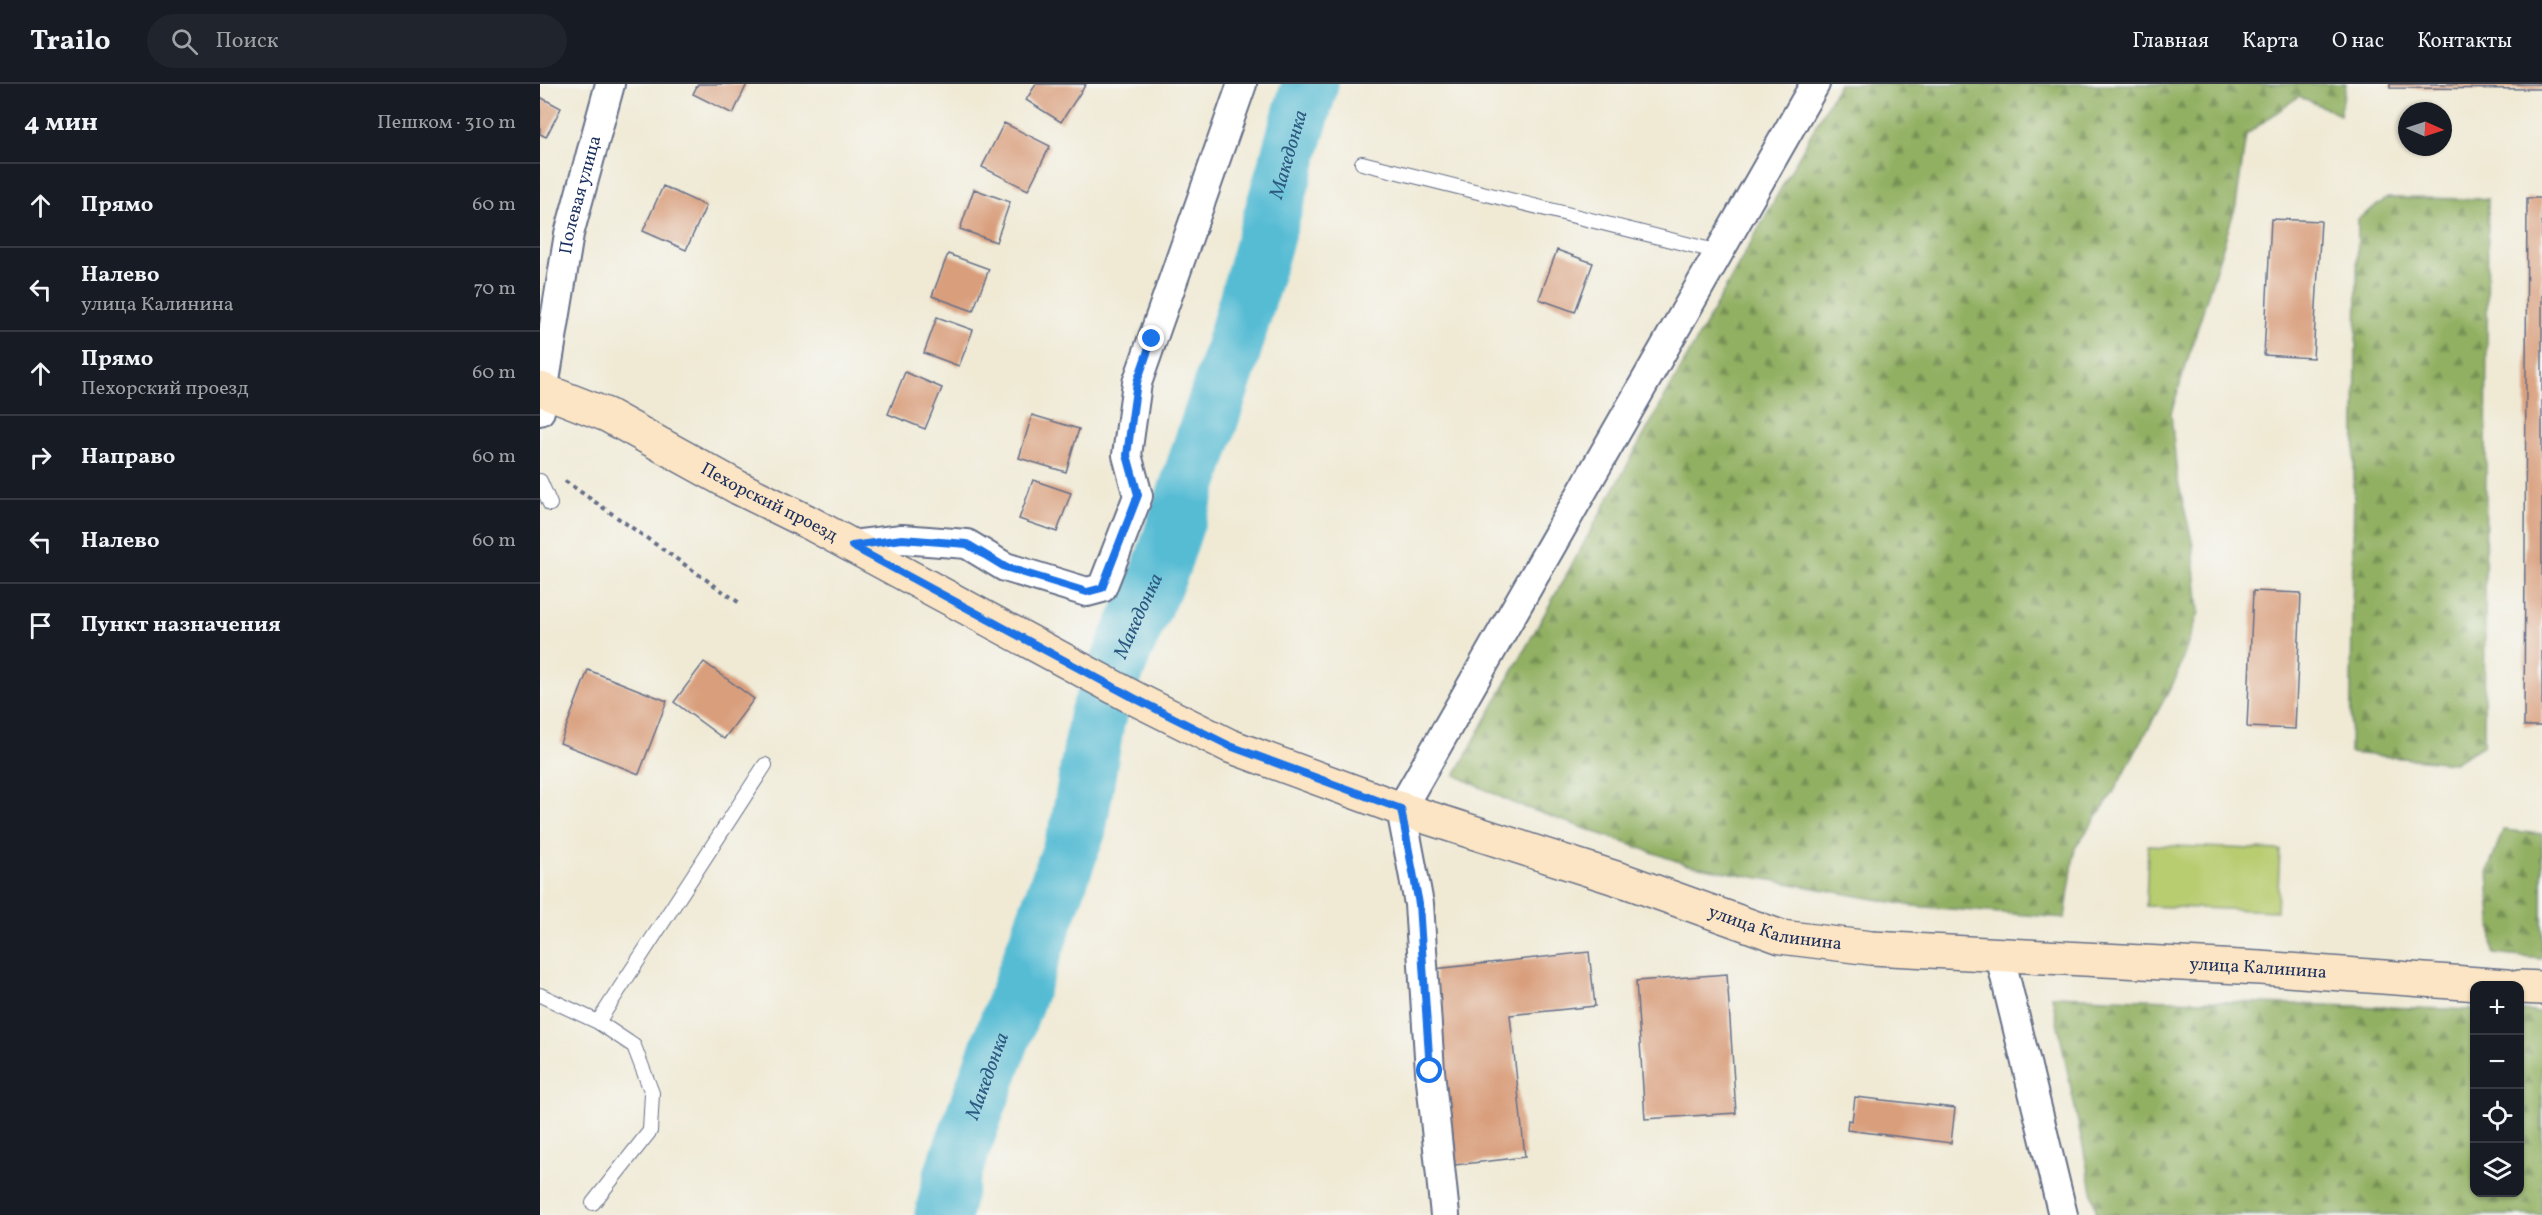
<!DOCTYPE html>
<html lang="ru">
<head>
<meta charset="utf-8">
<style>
	:root { --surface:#171b24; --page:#20242c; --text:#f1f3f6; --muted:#9ea1a6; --line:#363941 }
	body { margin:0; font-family:Vollkorn,serif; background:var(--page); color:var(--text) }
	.controls { position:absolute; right:18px; bottom:18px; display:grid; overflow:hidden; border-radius:12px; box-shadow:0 2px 4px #0004 }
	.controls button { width:54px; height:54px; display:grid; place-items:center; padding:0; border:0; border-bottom:2px solid var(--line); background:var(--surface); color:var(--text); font:30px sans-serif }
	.compass { position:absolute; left:1858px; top:18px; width:54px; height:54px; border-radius:50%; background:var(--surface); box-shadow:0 2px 4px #0004; rotate:93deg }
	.stop { position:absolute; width:18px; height:18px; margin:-14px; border:4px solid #1a73e8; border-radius:50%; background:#fff }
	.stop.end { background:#1a73e8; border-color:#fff; box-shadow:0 2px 6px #0008 }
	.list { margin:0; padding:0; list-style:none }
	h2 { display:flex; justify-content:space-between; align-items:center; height:78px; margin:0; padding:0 24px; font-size:26px }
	h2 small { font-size:20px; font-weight:400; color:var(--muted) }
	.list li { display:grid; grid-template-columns:39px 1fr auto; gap:18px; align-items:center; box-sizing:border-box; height:84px; padding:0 24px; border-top:2px solid var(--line) }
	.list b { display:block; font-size:22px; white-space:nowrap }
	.list p { margin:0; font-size:20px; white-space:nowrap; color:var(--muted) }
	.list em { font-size:20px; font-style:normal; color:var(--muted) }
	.icon { flex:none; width:33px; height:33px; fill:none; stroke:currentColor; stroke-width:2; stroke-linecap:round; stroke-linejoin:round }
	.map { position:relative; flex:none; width:2002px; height:1131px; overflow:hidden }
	header { display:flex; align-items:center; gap:36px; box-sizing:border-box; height:84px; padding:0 30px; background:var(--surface); border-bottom:2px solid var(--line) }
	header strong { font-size:28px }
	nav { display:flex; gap:33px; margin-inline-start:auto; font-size:21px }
	.search { width:420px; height:54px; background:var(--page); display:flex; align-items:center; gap:15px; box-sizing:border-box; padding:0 21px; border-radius:33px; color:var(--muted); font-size:22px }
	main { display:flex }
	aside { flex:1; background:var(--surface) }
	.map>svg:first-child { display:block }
</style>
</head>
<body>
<header>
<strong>Trailo</strong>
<div class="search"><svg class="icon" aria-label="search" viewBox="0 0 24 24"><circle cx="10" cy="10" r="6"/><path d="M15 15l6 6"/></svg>Поиск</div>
<nav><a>Главная</a><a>Карта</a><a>О нас</a><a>Контакты</a></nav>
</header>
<main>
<aside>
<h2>4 мин<small>Пешком · 310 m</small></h2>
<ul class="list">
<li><svg class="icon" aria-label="ahead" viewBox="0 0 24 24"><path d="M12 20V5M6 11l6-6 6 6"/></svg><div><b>Прямо</b></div><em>60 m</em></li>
<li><svg class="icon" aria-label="left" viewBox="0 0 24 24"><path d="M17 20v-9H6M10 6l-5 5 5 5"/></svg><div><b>Налево</b><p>улица Калинина</p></div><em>70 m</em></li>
<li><svg class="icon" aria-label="ahead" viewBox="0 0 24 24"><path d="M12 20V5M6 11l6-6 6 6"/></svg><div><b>Прямо</b><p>Пехорский проезд</p></div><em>60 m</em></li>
<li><svg class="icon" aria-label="right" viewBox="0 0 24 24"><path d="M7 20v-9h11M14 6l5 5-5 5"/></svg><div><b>Направо</b></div><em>60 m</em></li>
<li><svg class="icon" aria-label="left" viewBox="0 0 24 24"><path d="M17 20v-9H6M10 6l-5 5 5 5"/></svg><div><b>Налево</b></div><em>60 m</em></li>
<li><svg class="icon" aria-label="arrive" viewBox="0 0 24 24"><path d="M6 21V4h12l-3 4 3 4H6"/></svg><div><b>Пункт назначения</b></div></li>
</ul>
</aside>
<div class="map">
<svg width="2002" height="1131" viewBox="0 0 2002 1131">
	<defs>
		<pattern id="forest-firs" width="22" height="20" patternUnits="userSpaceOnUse" patternTransform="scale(1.5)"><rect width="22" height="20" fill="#92b062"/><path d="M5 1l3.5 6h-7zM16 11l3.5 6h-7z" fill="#769054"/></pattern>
	</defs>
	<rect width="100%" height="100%" fill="#f6f6f2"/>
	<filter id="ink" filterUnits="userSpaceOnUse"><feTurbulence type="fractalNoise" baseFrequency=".0167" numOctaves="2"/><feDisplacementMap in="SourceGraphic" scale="12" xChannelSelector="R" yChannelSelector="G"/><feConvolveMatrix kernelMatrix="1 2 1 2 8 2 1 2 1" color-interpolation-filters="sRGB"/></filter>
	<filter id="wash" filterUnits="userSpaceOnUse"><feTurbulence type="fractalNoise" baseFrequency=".008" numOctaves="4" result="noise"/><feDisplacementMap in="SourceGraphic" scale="24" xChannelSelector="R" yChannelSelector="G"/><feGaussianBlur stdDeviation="1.35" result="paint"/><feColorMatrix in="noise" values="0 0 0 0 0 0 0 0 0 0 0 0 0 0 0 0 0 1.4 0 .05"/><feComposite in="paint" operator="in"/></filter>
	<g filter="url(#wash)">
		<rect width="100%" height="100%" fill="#f0ead5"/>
		<path fill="url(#forest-firs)" stroke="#567060" stroke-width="1.5" d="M 1299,0 L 1806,0 L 1800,31 L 1759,12 L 1706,51 L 1696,121 L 1631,329 L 1637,393 L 1653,461 L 1659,528 L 1636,594 L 1573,709 L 1535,764 L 1525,834 L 1373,822 L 1148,781 L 973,719 L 915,691 Z
			M 1847,114 L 1948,115 L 1944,661 L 1914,679 L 1810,669 L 1818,135 Z
			M 1963,746 L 2002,750 L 2002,875 L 1953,870 L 1948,786 Z
			M 1512,912 L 1934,926 L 1934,1108 L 1980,1108 L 1980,927 L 2002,928 L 2002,1131 L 1557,1131 Z"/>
		<path fill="#b8cc70" stroke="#6a7e67" stroke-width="1.5" d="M 1608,761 L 1740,766 L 1737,827 L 1606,822 Z"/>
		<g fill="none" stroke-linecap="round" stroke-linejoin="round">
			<path stroke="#56bcd4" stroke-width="57" id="s1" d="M 403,1131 L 412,1092 L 538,745 L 557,633 L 585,563 L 620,487 L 689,279 L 770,0"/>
		</g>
		<g id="blocks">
			<path fill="#d99f7d" d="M 158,0 L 207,0 L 193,30 L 153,10 Z
				M 496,0 L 546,0 L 521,38 L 486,16 Z
				M 1850,0 L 2002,0 L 2002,5 L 1850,4 Z
				M 0,13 L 21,24 L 6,53 L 0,50 Z
				M 464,39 L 510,62 L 488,106 L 442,83 Z
				M 123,102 L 166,122 L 146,166 L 103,147 Z
				M 434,105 L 470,118 L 456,158 L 420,145 Z
				M 1987,114 L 2002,114 L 2002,642 L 1984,642 Z
				M 1731,135 L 1781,137 L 1773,274 L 1724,271 Z
				M 1017,166 L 1053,179 L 1035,228 L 999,215 Z
				M 408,170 L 449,185 L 433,227 L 392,212 Z
				M 397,233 L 433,246 L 419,282 L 384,269 Z
				M 365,288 L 402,304 L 385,345 L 348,330 Z
				M 492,331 L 539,345 L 526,388 L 479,374 Z
				M 493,396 L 531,409 L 517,448 L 479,435 Z
				M 1713,507 L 1761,509 L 1755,645 L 1707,643 Z
				M 164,578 L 214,615 L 184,655 L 134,618 Z
				M 48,586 L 127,617 L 99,690 L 20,659 Z
				M 1049,868 L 1055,922 L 970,931 L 985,1073 L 915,1081 L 894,885 Z
				M 1187,890 L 1196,1029 L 1105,1035 L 1096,897 Z
				M 1315,1013 L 1415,1024 L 1411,1059 L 1307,1046 L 1308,1036 L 1312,1037 Z"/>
		</g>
	</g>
	<g filter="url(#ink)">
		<use href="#blocks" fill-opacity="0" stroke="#667088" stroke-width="1.5"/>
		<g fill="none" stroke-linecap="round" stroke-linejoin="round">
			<g stroke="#667088" stroke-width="16">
				<path id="service" d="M 822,79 L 1179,168
					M 0,397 L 10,420
					M 0,911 L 58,938 L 94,962 L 112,1009 L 110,1047 L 53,1119
					M 58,938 L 225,681"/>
			</g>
			<g stroke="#667088" stroke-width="32">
				<g id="minor">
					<path id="s2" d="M 0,327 L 29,150 L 70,0"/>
					<path d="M 312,461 L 362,455 L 427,460 L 465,483 L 547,508 L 562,504 L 598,412 L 587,371 L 597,299 L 702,0"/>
					<path d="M 1460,872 L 1523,1131"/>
					<path d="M 905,1131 L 890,987 L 879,820 L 861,725 L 1275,0"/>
				</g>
			</g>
			<g stroke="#667088" stroke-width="36">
				<g id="secondary">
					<path id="s3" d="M 0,305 L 67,331 L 199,404 L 268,438 L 594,614 L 690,662 L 861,725 L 1088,798 L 1241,853 L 1331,864 L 1720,884 L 1966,902"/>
					<path d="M 1980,903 L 2002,904"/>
				</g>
			</g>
			<path stroke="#667088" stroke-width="4" stroke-dasharray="4.5 4.5" stroke-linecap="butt" d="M 25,397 L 201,520"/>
			<use href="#service" stroke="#fff" stroke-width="14"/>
			<use href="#minor" stroke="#fff" stroke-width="28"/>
			<use href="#secondary" stroke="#fce5c4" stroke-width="33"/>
		</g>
	</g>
	<g fill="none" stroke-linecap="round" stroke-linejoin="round" filter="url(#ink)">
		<path stroke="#1a73e8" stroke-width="8" d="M 612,255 L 597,298 L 587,371 L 598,411 L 562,504 L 547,508 L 465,483 L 427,460 L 362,455 L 312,462 L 594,614 L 690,662 L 861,725 L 879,820 L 890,987"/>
	</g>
	<g text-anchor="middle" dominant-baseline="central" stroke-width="5" stroke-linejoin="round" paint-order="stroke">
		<g font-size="18" fill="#1b2f5e" stroke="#f6f6f2">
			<text stroke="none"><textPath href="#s2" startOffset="220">Полевая улица</textPath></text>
			<text stroke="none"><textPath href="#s3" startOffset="256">Пехорский проезд</textPath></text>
			<text stroke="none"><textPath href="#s3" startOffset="1353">улица Калинина</textPath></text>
			<text stroke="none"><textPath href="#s3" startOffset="1839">улица Калинина</textPath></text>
		</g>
		<g font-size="20" font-style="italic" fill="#2d5981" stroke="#f6f6f2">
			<text stroke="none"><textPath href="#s1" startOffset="1118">Македонка</textPath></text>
			<text stroke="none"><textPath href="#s1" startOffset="632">Македонка</textPath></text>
			<text stroke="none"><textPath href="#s1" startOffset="146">Македонка</textPath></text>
		</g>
	</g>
</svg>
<div class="controls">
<button>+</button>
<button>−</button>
<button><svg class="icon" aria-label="locate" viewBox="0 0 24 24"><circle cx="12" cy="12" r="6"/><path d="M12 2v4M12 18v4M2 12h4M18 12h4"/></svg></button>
<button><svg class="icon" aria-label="layers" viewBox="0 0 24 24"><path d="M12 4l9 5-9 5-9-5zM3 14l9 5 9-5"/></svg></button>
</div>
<svg class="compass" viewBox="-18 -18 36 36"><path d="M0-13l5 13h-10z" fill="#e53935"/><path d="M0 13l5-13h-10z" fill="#9ea1a6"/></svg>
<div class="stop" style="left:890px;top:987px"></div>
<div class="stop end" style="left:612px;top:255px"></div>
</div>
</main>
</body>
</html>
